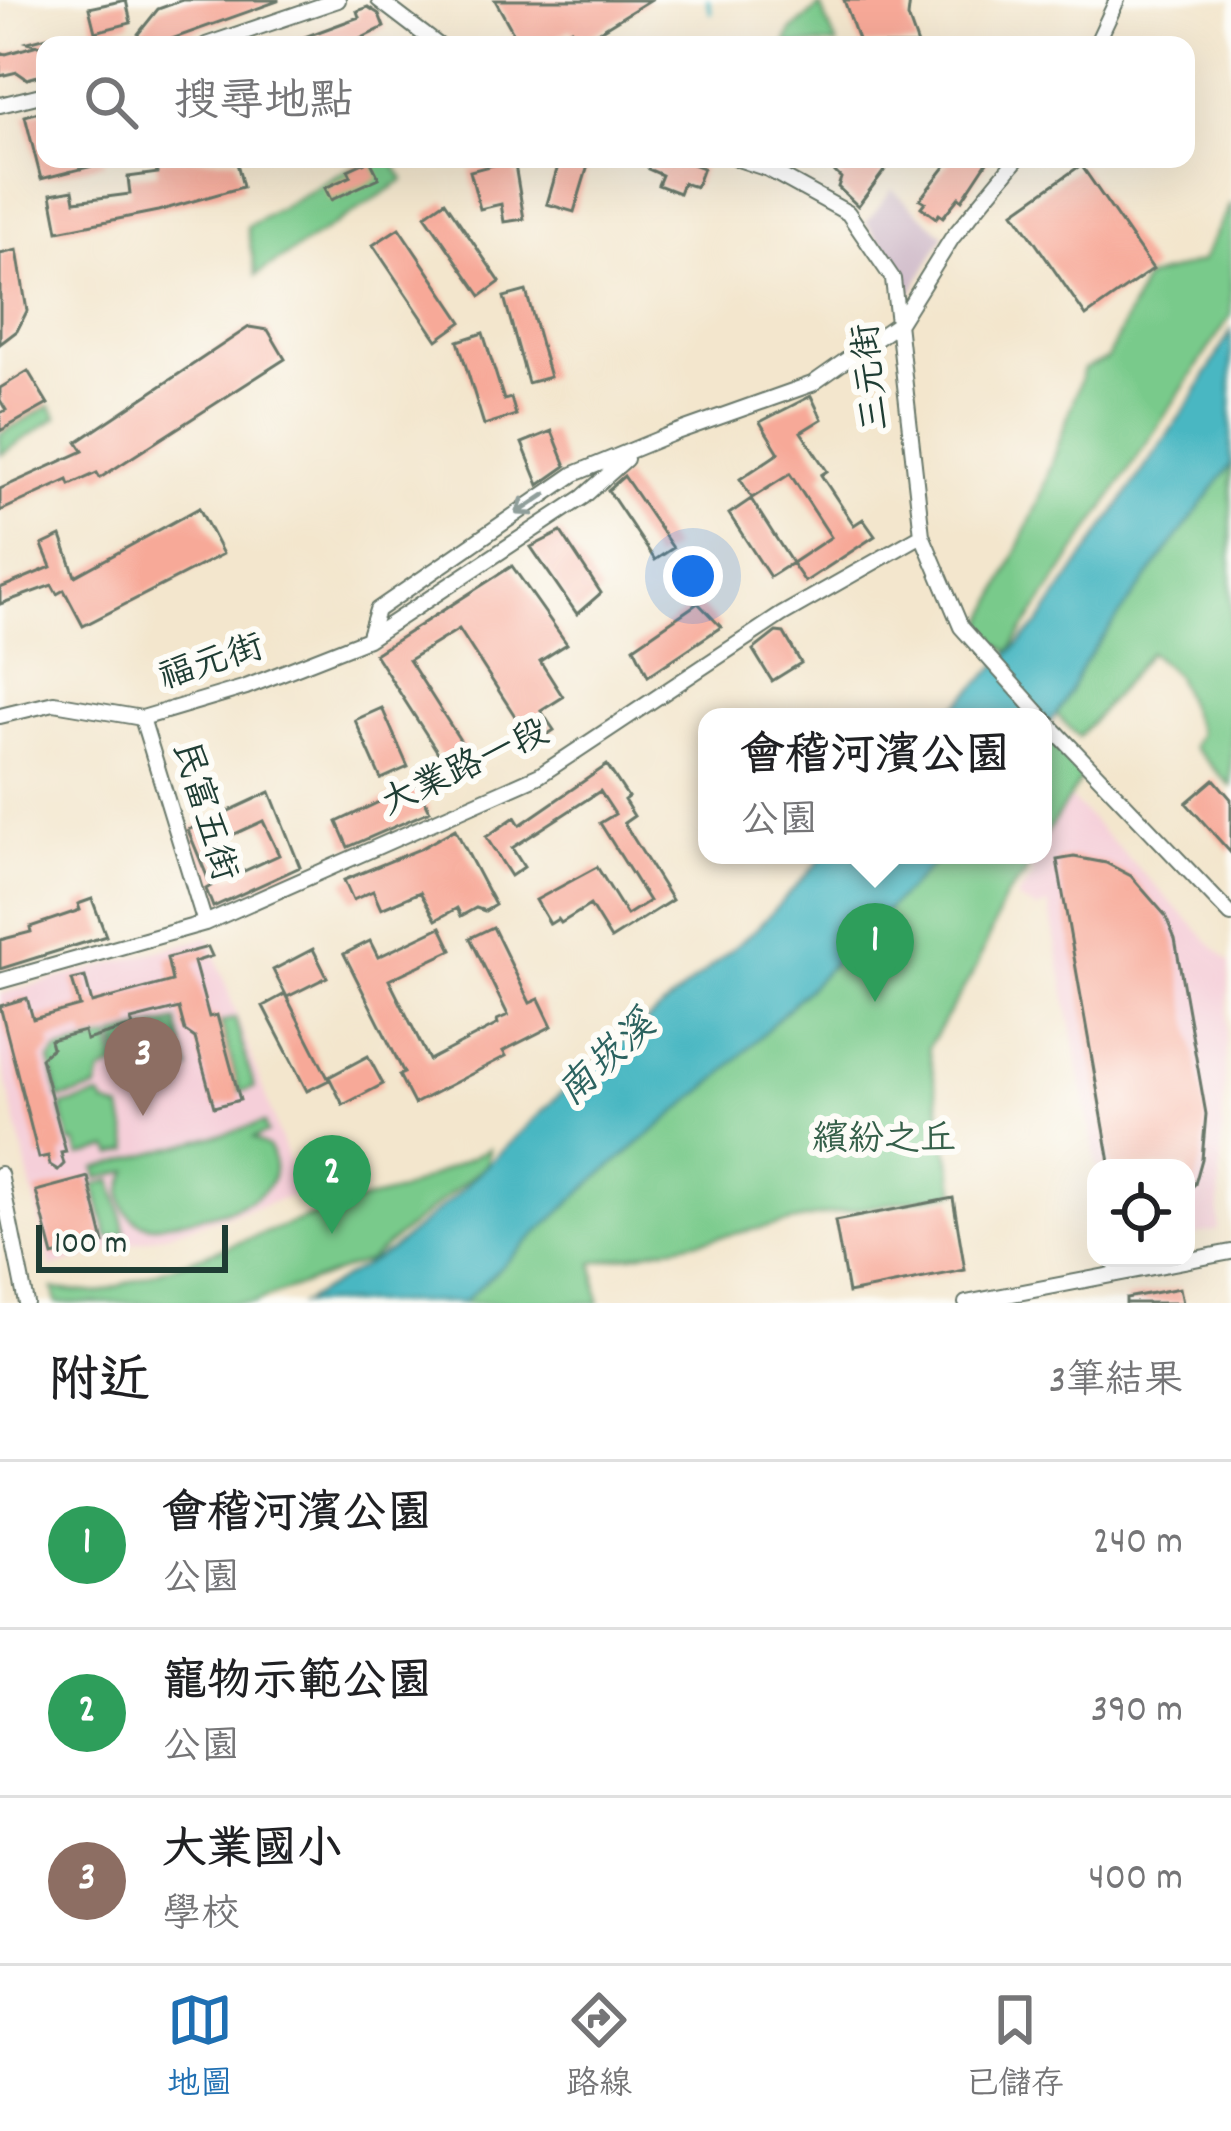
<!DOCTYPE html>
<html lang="zh-TW">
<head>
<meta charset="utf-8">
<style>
	:root { --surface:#fff; --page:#f2f2f2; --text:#202124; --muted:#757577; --line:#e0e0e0; --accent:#1f6fb2 }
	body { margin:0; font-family:Dekko,"LXGW WenKai TC",sans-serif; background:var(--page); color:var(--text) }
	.controls { position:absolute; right:36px; bottom:36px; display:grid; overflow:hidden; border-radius:24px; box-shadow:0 12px 48px #0002 }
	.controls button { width:108px; height:108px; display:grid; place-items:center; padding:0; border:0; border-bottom:3px solid var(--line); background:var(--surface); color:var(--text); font:60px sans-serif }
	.scale { position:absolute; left:36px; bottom:30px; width:192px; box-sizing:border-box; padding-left:12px; border:6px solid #1f3d34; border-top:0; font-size:33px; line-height:42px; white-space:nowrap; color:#1f3d34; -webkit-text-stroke:9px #fdfcf7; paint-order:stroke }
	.you { position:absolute; left:693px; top:576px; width:42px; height:42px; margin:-30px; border:9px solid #fff; border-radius:50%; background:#1a73e8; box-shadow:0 0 0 18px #1a73e833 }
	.badge { display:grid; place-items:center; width:78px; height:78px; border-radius:50%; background:var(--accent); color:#fff; font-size:39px; font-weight:700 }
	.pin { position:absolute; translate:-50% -99px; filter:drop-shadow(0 3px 6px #0008) }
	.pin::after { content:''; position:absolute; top:63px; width:42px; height:36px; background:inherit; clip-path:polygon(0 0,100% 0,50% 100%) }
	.popup { position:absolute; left:698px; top:708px; width:354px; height:156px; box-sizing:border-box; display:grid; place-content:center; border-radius:24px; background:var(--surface); filter:drop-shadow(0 3px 9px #0005); font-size:39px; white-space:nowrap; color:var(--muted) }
	.popup b { font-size:45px; color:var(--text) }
	.popup::after { content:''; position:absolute; left:50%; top:100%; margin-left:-24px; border:24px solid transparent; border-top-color:var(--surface) }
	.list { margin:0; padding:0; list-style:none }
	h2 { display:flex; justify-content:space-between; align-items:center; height:156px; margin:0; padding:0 48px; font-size:51px }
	h2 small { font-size:39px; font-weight:400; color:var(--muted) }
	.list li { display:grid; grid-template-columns:78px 1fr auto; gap:36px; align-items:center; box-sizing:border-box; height:168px; padding:0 48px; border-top:3px solid var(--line) }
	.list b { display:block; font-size:45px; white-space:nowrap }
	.list p { margin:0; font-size:39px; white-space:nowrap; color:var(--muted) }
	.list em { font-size:39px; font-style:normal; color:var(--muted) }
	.icon { flex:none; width:66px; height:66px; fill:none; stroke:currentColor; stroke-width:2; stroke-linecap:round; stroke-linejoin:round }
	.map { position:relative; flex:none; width:1231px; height:1303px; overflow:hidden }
	.search { position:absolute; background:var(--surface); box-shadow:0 12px 48px #0002; left:36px; right:36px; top:36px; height:132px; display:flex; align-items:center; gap:30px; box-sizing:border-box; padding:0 42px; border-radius:24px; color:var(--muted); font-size:45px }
	.sheet { height:660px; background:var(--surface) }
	nav { display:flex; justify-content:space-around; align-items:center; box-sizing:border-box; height:168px; border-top:3px solid var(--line); background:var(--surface); font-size:33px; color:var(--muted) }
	nav a { display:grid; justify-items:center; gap:6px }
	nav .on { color:var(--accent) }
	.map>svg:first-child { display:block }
</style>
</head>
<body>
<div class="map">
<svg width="1231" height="1303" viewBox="0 0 1231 1303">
	<rect width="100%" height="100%" fill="#fdfcf7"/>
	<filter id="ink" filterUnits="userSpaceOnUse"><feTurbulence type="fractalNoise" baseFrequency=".00833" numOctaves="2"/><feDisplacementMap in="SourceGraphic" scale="24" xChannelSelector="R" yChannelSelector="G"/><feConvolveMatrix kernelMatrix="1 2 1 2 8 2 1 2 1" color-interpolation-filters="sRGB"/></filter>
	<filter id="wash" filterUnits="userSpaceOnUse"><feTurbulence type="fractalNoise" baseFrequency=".004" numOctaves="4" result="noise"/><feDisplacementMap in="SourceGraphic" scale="48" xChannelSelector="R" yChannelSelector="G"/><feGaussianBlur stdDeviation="2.7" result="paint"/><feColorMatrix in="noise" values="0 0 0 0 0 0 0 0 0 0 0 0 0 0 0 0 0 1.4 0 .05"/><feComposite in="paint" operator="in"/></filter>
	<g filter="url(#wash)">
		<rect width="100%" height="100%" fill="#f3e6cd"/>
		<path fill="#f5cfd9" d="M 1069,797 L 1230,963 L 1218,1230 L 1186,1237 L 1186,1168 L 1097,1168 L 1049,905 L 1037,909 L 1016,899 L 1034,875 L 1027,865 L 1033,855 L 1043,855 L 1043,839 Z
			M 209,937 L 300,1194 L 51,1268 L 0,1056 L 0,994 Z"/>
		<path fill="#d1bdcb" d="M 892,189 L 944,235 L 906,303 L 904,275 L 866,223 Z"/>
		<path fill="#79ca8b" stroke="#4c8460" stroke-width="3" d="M 820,6 L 837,45 L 785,45 L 791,31 Z
			M 366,159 L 391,159 L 404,180 L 256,275 L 247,227 Z
			M 1231,203 L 1231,315 L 1009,652 L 981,631 L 1039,501 L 1084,369 L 1107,359 L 1145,279 L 1202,261 Z
			M 50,406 L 57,417 L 0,455 L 0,434 Z
			M 1231,465 L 1231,786 L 1193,747 L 1199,733 L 1176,676 L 1150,652 L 1079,737 L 1056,714 L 1084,663 L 1130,596 Z
			M 1043,734 L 1084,774 L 1043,839 Z
			M 942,855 L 1033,855 L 1024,876 L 1005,897 L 977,966 L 928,1047 L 956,1192 L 829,1214 L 593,1263 L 599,1303 L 461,1303 L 596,1179 L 718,1078 Z
			M 235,1018 L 254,1088 L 240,1092 L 221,1022 Z
			M 110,1038 L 116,1066 L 101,1073 L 97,1089 L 59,1099 L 50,1060 L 58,1051 Z
			M 100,1096 L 105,1104 L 122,1110 L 130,1150 L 113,1155 L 110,1148 L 80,1156 L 76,1142 L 70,1143 L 61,1106 Z
			M 264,1123 L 267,1133 L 253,1138 L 269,1148 C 299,1209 191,1217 152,1226 C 122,1221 114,1195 129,1171 L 98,1178 L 96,1168 Z
			M 489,1149 L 487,1164 L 369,1260 L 253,1303 L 56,1303 L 53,1289 L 99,1293 L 337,1207 L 400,1191 Z
			M 112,1180 L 126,1233 L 108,1238 L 94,1185 Z"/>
		<path fill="#62ae77" stroke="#407656" stroke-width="3" d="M 177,1021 L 189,1069 L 143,1080 L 135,1069 L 120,1065 L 114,1036 Z"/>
		<path fill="#48b7c2" stroke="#347a7b" stroke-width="3" d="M 1231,331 L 1231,465 L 1084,663 L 1064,703 L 1043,732 L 1043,717 L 945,717 L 1038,625 L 1194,396 Z
			M 825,855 L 942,855 L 718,1078 L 596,1179 L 463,1302 L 302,1303 L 393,1248 L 454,1197 L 559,1095 L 757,928 Z"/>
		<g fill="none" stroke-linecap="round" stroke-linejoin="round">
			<path stroke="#48b7c2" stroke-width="4.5" d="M 708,0 L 711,12"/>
		</g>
		<g id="blocks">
			<path fill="#f7a998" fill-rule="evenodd" d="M 126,0 L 131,23 L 95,32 L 89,8 Z
				M 183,0 L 278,0 L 278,1 L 155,45 L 141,45 L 138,34 L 158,9 Z
				M 495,0 L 650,0 L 580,43 L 571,29 L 545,45 L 520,45 Z
				M 844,0 L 910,0 L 908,17 L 918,45 L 860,45 Z
				M 368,7 L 379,14 L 384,27 L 360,39 L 362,45 L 283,45 L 359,17 L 357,11 Z
				M 58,34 L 61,45 L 45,45 L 45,74 L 27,79 L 17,72 L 0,76 L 0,52 L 6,54 L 38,45 L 28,42 Z
				M 45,110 L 45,159 L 104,159 L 104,163 L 41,179 L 25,116 Z
				M 155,159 L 236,159 L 243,187 L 158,211 L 58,231 L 51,194 L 73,190 L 75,201 L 130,194 L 128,177 L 158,173 Z
				M 500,159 L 514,159 L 524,219 L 504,222 L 501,204 L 480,209 L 470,171 L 501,163 Z
				M 560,159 L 590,159 L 574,212 L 547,204 Z
				M 652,159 L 679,159 L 703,168 L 696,187 L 683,183 L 679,193 L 658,185 L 662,175 L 648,169 Z
				M 833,159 L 893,159 L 858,206 L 838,187 L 841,178 L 834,171 L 840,165 Z
				M 951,159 L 989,159 L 962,200 L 959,197 L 943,217 L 939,214 L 936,218 L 921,207 L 925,202 L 920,199 Z
				M 370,160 L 379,178 L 331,200 L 325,188 L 351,176 L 348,170 Z
				M 1081,165 L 1153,269 L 1086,316 L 1014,212 Z
				M 445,201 L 500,282 L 481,296 L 425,215 Z
				M 399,228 L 462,322 L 437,340 L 373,245 Z
				M 17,250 L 27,311 L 17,331 L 0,344 L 0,254 Z
				M 526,291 L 550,377 L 528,383 L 504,297 Z
				M 249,327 L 268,330 L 285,359 L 100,478 L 97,473 L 70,485 L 68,480 L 0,511 L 0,489 L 83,451 L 77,442 Z
				M 483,333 L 504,400 L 511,398 L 516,415 L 484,425 L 458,341 Z
				M 28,371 L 48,404 L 0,431 L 0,413 L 6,410 L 0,400 L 0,388 Z
				M 811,396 L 822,419 L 801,432 L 827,471 L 821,475 L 854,525 L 863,519 L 875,536 L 805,582 L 792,563 L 831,537 L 790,474 L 752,498 L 740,479 L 779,453 L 760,422 Z
				M 552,431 L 566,466 L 539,485 L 522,443 Z
				M 624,476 L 673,548 L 655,560 L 608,490 Z
				M 751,499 L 792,563 L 770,577 L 729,514 Z
				M 199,508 L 223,554 L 83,626 L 64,590 L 57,594 L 52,585 L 0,604 L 0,588 L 51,567 L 42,545 L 61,536 L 75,576 Z
				M 561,532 L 601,593 L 577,614 L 531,547 Z
				M 512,566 L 567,644 L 540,661 L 563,697 L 541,711 L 554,730 L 533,744 L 459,629 L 409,660 L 472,759 L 451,773 L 375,654 Z
				M 698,603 L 721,627 L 648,676 L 634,647 Z
				M 776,632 L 784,633 L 801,663 L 772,681 L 753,650 Z
				M 382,708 L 408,767 L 381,779 L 355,720 Z
				M 607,765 L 628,797 L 624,800 L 634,816 L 624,823 L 672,900 L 611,939 L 590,905 L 561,923 L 558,919 L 550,924 L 536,900 L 597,867 L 627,915 L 649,901 L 600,823 L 615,814 L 600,791 L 512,848 L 524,867 L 511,876 L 486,837 L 515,817 L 520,825 Z
				M 1214,779 L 1231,799 L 1231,853 L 1186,803 Z
				M 417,784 L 430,811 L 348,847 L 337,822 Z
				M 270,792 L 300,867 L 213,907 L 206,889 L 211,886 L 188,830 ZM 263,821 L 279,855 L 229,878 L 213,844 Z
				M 455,829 L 495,905 L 485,911 L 476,908 L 461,916 L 457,908 L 436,920 L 420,892 L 381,909 L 373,891 L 353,900 L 344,880 L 420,849 Z
				M 1074,857 L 1106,863 L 1131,876 L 1165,915 L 1175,939 L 1206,1114 L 1202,1159 L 1195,1184 L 1186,1193 L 1186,1168 L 1111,1168 L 1057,860 Z
				M 92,899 L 106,936 L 0,969 L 0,940 L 31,932 L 30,927 L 80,910 L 78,904 Z
				M 441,927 L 452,950 L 389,980 L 429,1060 L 498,1024 L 497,1020 L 508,1015 L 470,938 L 493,927 L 530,1003 L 539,999 L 552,1026 L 503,1051 L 506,1056 L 414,1104 L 399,1075 L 404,1073 L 344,954 L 370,941 L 378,957 Z
				M 208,947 L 212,956 L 194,962 L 209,1017 L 217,1015 L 240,1100 L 214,1107 L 195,1038 L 185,1031 L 179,1008 L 131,1020 L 133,1026 L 86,1040 L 84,1031 L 50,1040 L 52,1048 L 41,1058 L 66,1152 L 61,1153 L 64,1164 L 58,1170 L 50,1165 L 48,1156 L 39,1158 L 0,1006 L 27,998 L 33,1019 L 80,1006 L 72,980 L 85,977 L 92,1003 L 172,981 L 167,958 Z
				M 313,949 L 327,977 L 287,997 L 273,970 Z
				M 285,994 L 329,1080 L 307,1091 L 263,1006 Z
				M 368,1056 L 383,1084 L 343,1105 L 329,1077 Z
				M 88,1177 L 104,1243 L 53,1256 L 36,1191 Z
				M 953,1198 L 965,1270 L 848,1293 L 835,1221 Z
				M 1180,1288 L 1183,1303 L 1126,1303 L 1126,1298 Z"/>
		</g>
	</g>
	<g filter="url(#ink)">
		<use href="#blocks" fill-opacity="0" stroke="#69786a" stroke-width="3"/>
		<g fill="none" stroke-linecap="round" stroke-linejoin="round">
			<g stroke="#69786a" stroke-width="18">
				<path id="minor" d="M 379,0 L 438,45
					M 206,45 L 338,0
					M 1096,45 L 1117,0
					M 0,105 L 45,94
					M 738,159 L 768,169 L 848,213 L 893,279 L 922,535 L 961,627 L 1042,717
					M 368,639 L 377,610 L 574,474 L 671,434 L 812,384 L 899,323 L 952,238 L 1017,159
					M 0,716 L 54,703 L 142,718 L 246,687 L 368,639 L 583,497 L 626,459
					M 142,718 L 205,923
					M 1043,718 L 1231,915
					M 0,981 L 205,923 L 540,775 L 781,615 L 922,535
					M 0,1174 L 26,1303
					M 966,1303 L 1231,1252"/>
			</g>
			<use href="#minor" stroke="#fff" stroke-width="14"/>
		</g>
		<defs><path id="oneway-shaft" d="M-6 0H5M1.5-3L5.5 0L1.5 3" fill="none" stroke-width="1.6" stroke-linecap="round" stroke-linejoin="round" transform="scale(3)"/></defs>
		<use stroke="#8f9e9a" href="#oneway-shaft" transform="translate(531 504) rotate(146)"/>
	</g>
	<g text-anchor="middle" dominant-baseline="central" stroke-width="12" stroke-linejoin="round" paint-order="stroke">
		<g font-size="36" fill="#1f3d34" stroke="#fdfcf7">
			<text transform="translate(874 377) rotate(-96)">三元街</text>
			<text transform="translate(212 665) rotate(-18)">福元街</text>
			<text transform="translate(466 770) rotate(-25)">大業路一段</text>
			<text transform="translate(202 812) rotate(73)">民富五街</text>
		</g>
		<g font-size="36" fill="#36604a" stroke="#fdfcf7">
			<text x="884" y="1142">繽紛之丘</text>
		</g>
		<g font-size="39" font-style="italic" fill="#2b625f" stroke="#fdfcf7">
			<text transform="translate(609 1061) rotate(-43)">南崁溪</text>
		</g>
	</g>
</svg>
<div class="controls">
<button><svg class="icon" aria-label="locate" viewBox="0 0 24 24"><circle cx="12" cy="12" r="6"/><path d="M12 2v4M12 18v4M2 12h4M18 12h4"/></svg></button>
</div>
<div class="scale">100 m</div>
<div class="you"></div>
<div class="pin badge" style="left:875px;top:1002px;background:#2e9e5b">1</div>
<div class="popup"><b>會稽河濱公園</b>公園</div>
<div class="pin badge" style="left:332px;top:1234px;background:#2e9e5b">2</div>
<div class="pin badge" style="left:143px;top:1116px;background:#8d6e63">3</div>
<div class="search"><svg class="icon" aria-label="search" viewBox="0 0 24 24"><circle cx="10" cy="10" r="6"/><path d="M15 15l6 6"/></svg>搜尋地點</div>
</div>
<section class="sheet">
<h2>附近<small>3筆結果</small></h2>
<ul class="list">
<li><span class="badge" style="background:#2e9e5b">1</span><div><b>會稽河濱公園</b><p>公園</p></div><em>240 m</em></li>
<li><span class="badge" style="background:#2e9e5b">2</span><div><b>寵物示範公園</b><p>公園</p></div><em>390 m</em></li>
<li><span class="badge" style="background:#8d6e63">3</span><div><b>大業國小</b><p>學校</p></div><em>400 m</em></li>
</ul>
</section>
<nav>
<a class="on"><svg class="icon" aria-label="map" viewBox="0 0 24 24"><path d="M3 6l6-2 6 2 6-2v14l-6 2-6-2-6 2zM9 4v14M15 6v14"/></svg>地圖</a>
<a><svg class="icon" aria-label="directions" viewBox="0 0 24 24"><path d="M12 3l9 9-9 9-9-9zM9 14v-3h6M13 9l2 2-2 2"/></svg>路線</a>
<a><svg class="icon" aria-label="saved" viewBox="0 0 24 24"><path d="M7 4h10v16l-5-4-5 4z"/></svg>已儲存</a>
</nav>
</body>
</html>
